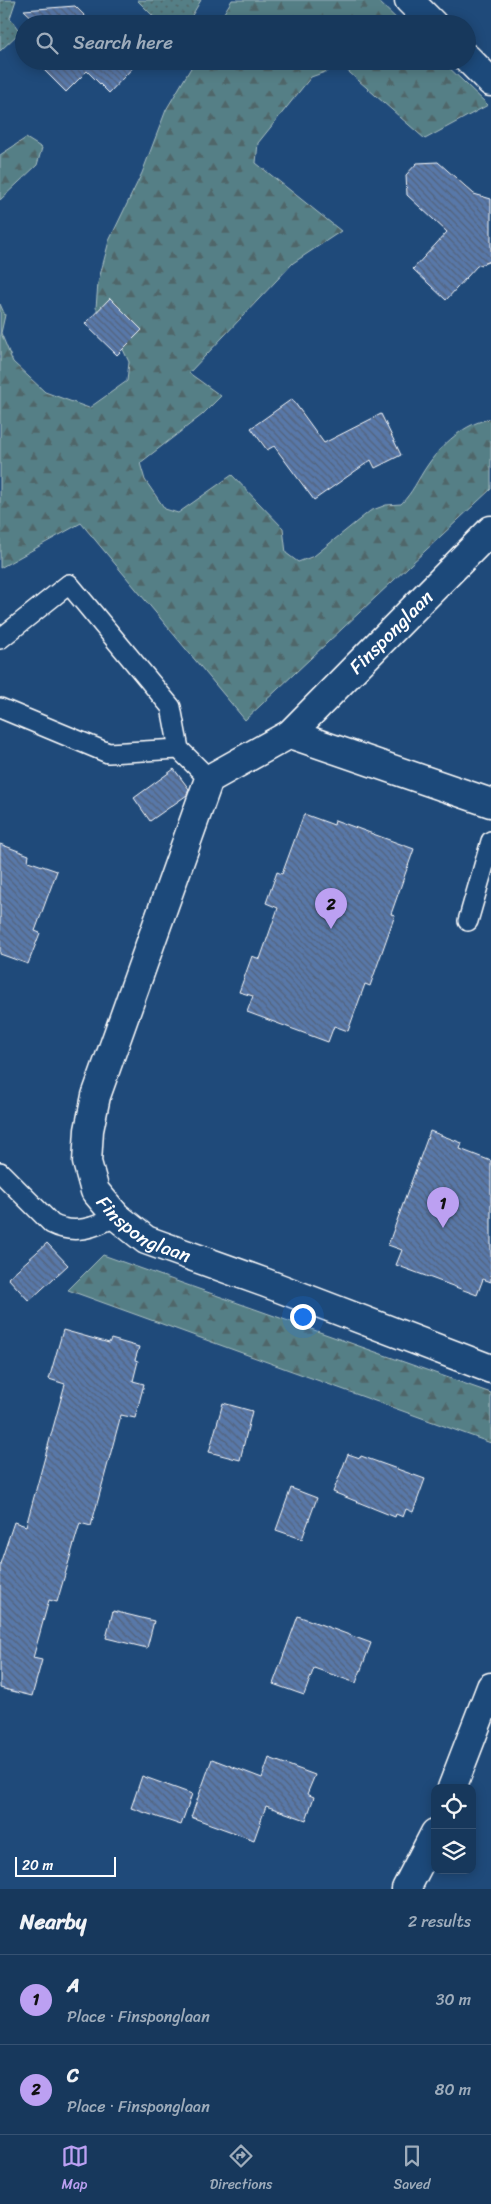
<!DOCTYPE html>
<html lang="en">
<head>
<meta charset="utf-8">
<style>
	:root { --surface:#17385c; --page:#244365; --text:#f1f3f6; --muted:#9eacbb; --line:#365272; --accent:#bca0f2 }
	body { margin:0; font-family:Sriracha,sans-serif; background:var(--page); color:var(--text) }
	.controls { position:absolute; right:15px; bottom:15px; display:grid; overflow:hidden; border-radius:10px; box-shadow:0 2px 12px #0003 }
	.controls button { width:45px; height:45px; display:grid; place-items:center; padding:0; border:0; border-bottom:1px solid var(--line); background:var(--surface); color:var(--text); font:25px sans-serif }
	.scale { position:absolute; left:15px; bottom:12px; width:101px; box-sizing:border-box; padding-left:5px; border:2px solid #fff; border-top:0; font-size:14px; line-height:18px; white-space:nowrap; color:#fff; -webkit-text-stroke:4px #1f4a7a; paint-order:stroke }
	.you { position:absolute; left:302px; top:1316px; width:18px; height:18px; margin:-12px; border:4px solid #fff; border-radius:50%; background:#1a73e8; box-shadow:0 0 0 8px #1a73e833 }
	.badge { display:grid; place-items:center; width:32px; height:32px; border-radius:50%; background:var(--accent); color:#111; font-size:16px; font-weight:700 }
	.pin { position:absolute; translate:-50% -41px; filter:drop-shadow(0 1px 2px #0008) }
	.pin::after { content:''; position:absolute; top:26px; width:18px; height:15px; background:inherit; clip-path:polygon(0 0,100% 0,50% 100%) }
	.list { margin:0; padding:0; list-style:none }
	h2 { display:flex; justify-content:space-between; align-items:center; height:65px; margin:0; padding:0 20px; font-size:21px }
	h2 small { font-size:16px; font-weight:400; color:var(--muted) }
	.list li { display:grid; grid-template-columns:32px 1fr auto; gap:15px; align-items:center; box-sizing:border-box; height:90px; padding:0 20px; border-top:1px solid var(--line) }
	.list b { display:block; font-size:19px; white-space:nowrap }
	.list p { margin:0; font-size:16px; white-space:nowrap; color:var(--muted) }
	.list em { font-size:16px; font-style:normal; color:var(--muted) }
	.icon { flex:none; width:28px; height:28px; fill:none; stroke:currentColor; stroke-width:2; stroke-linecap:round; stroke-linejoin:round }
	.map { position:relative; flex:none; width:491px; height:1889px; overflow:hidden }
	.search { position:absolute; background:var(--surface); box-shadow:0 2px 12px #0003; left:15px; right:15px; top:15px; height:55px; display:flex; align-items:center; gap:12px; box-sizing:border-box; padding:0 18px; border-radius:28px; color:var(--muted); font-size:19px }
	.sheet { height:245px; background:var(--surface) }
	nav { display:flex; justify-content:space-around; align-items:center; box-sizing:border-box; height:70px; border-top:1px solid var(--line); background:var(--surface); font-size:14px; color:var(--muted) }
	nav a { display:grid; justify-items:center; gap:2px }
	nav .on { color:var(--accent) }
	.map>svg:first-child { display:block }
</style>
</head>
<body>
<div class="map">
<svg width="491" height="1889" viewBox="0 0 491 1889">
	<defs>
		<pattern id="grass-dots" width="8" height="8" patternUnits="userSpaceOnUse" patternTransform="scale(1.25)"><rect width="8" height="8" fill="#557f86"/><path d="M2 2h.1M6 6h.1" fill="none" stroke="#506669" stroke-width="1.8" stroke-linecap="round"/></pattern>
		<pattern id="forest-firs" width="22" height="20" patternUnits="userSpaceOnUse" patternTransform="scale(1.25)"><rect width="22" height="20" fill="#557f86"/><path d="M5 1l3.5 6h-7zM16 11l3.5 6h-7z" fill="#506669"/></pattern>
		<pattern id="building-back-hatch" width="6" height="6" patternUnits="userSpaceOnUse" patternTransform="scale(1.25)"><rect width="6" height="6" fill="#5978a9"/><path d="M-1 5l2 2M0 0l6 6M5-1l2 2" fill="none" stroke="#52627a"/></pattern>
	</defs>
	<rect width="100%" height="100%" fill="#1f4a7a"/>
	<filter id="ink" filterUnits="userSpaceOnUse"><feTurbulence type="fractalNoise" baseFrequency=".02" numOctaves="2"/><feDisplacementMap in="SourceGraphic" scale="10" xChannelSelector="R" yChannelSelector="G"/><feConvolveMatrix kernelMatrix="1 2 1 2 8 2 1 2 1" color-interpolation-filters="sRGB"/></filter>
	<g filter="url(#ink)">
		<path fill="url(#grass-dots)" stroke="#aabfc2" d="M 0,0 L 16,0 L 10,18 L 20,32 L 0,51 Z
			M 137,0 L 201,0 L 187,24 L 161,24 Z"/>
		<path fill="url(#forest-firs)" stroke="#aabfc2" d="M 232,0 L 377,0 L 402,24 L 217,24 Z
			M 195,61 L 442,61 L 488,105 L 425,139 L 342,66 L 311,77 L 258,143 L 256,163 L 341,231 L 293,263 L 189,373 L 221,396 L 202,415 L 140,463 L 145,480 L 165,509 L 178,513 L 232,475 L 283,528 L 286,553 L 298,562 L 314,556 L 370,511 L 386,505 L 401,504 C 413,492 418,479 427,466 C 441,445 466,422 491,419 L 491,489 L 245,720 L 81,523 L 0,568 L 0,304 L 5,315 L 1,333 L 13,362 L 45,392 L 89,408 L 127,381 L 129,362 L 116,335 L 96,308 L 98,283 L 109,241 L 142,173 L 166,110 Z
			M 26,138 L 42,148 L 37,165 L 0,200 L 0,155 Z
			M 103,1255 L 491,1393 L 491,1443 L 68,1290 Z"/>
		<path fill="url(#building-back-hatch)" stroke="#fff" d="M 75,6 L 93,24 L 39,24 L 24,10 Z
			M 35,61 L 139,61 L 109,93 L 87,71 L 66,92 Z
			M 438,162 L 474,194 L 491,199 L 491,261 L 477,266 L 446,300 L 413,269 L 447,232 L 407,195 L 406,175 L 417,163 Z
			M 110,298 L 142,330 L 117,355 L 85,324 Z
			M 292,399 L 324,443 L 381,414 L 401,455 L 375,468 L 371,460 L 314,500 L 274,446 L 267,450 L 251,428 Z
			M 174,769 L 189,789 L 187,795 L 150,821 L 134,798 Z
			M 304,814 L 334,825 L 335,820 L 414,849 L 391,914 L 395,915 L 370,986 L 365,984 L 348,1031 L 334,1026 L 328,1042 L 247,1012 L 253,996 L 239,992 L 252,956 L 260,959 L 278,908 L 266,903 L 277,872 L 282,874 Z
			M 0,844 L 29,855 L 28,861 L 57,871 L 35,931 L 40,933 L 28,964 L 0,954 Z
			M 430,1131 L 462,1143 L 460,1149 L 491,1161 L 491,1282 L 483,1279 L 477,1295 L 396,1265 L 402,1250 L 388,1245 Z
			M 47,1243 L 68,1265 L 29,1301 L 8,1278 Z
			M 63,1330 L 109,1343 L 111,1339 L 139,1347 L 135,1360 L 138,1361 L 133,1381 L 144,1384 L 135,1418 L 121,1415 L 91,1526 L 80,1523 L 57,1602 L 49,1600 L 33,1658 L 42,1660 L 32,1696 L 0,1688 L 0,1564 L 14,1522 L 26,1526 L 65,1384 L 49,1379 Z
			M 223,1403 L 252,1411 L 240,1460 L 209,1452 Z
			M 348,1454 L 360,1458 L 361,1456 L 425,1479 L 413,1512 L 406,1509 L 403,1517 L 396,1514 L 395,1517 L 333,1492 Z
			M 291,1488 L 317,1498 L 302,1539 L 276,1530 Z
			M 113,1611 L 154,1621 L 147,1648 L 106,1638 Z
			M 298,1616 L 371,1643 L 356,1683 L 314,1668 L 304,1695 L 273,1684 Z
			M 269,1758 L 315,1775 L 307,1794 L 314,1797 L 306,1820 L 266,1806 L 254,1840 L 191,1817 L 212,1759 L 262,1778 Z
			M 142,1776 L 192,1794 L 181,1825 L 131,1808 Z"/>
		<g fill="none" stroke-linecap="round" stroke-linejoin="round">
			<g stroke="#fff" stroke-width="22">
				<path id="service" d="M 0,639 L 69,584 L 171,707 L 179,749
					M 0,708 L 108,753 L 179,749
					M 179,749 L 209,779
					M 468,921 L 491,841
					M 0,1172 L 52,1224 C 74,1235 95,1228 116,1216"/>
			</g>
			<g stroke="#fff" stroke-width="31">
				<g id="minor">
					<path d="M 409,0 L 433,24"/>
					<path d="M 467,58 L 491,82"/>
					<path id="s1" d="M 491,530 L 290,734 L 209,779 L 96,1096 L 89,1130 L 87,1162 L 95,1191 L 116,1216 L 146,1240 L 266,1283 L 491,1369"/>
					<path d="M 290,734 L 491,803"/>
				</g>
			</g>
			<g stroke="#fff" stroke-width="31">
				<path id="tertiary" d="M 452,1788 L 491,1687
					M 406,1889 L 435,1833"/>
			</g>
			<use href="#service" stroke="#1f4a7a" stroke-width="19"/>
			<use href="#minor" stroke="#1f4a7a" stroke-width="28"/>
			<use href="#tertiary" stroke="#1f4a7a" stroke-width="28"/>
		</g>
	</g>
	<g text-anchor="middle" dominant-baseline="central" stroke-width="4" stroke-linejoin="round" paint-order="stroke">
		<g font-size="19" fill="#fff" stroke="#1f4a7a">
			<text transform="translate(391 632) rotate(-45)">Finsponglaan</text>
			<text stroke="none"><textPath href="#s1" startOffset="876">Finsponglaan</textPath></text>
		</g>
	</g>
</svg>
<div class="controls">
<button><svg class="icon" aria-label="locate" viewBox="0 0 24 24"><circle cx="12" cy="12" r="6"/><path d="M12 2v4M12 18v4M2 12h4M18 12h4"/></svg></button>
<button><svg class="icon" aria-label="layers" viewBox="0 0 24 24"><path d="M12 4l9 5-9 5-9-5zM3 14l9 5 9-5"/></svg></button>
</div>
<div class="scale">20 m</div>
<div class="you"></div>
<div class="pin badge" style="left:443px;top:1228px">1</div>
<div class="pin badge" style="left:331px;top:929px">2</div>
<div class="search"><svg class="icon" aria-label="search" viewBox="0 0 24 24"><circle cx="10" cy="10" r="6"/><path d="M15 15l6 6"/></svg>Search here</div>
</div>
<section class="sheet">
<h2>Nearby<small>2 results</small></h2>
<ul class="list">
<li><span class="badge">1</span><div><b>A</b><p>Place · Finsponglaan</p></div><em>30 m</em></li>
<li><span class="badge">2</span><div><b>C</b><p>Place · Finsponglaan</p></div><em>80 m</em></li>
</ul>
</section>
<nav>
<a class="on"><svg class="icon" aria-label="map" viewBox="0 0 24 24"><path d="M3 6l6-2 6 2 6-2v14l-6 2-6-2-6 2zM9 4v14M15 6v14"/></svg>Map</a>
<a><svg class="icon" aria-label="directions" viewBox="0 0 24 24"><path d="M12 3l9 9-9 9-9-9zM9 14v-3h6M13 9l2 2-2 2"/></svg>Directions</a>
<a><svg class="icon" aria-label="saved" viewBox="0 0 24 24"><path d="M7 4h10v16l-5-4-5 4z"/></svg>Saved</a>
</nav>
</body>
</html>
